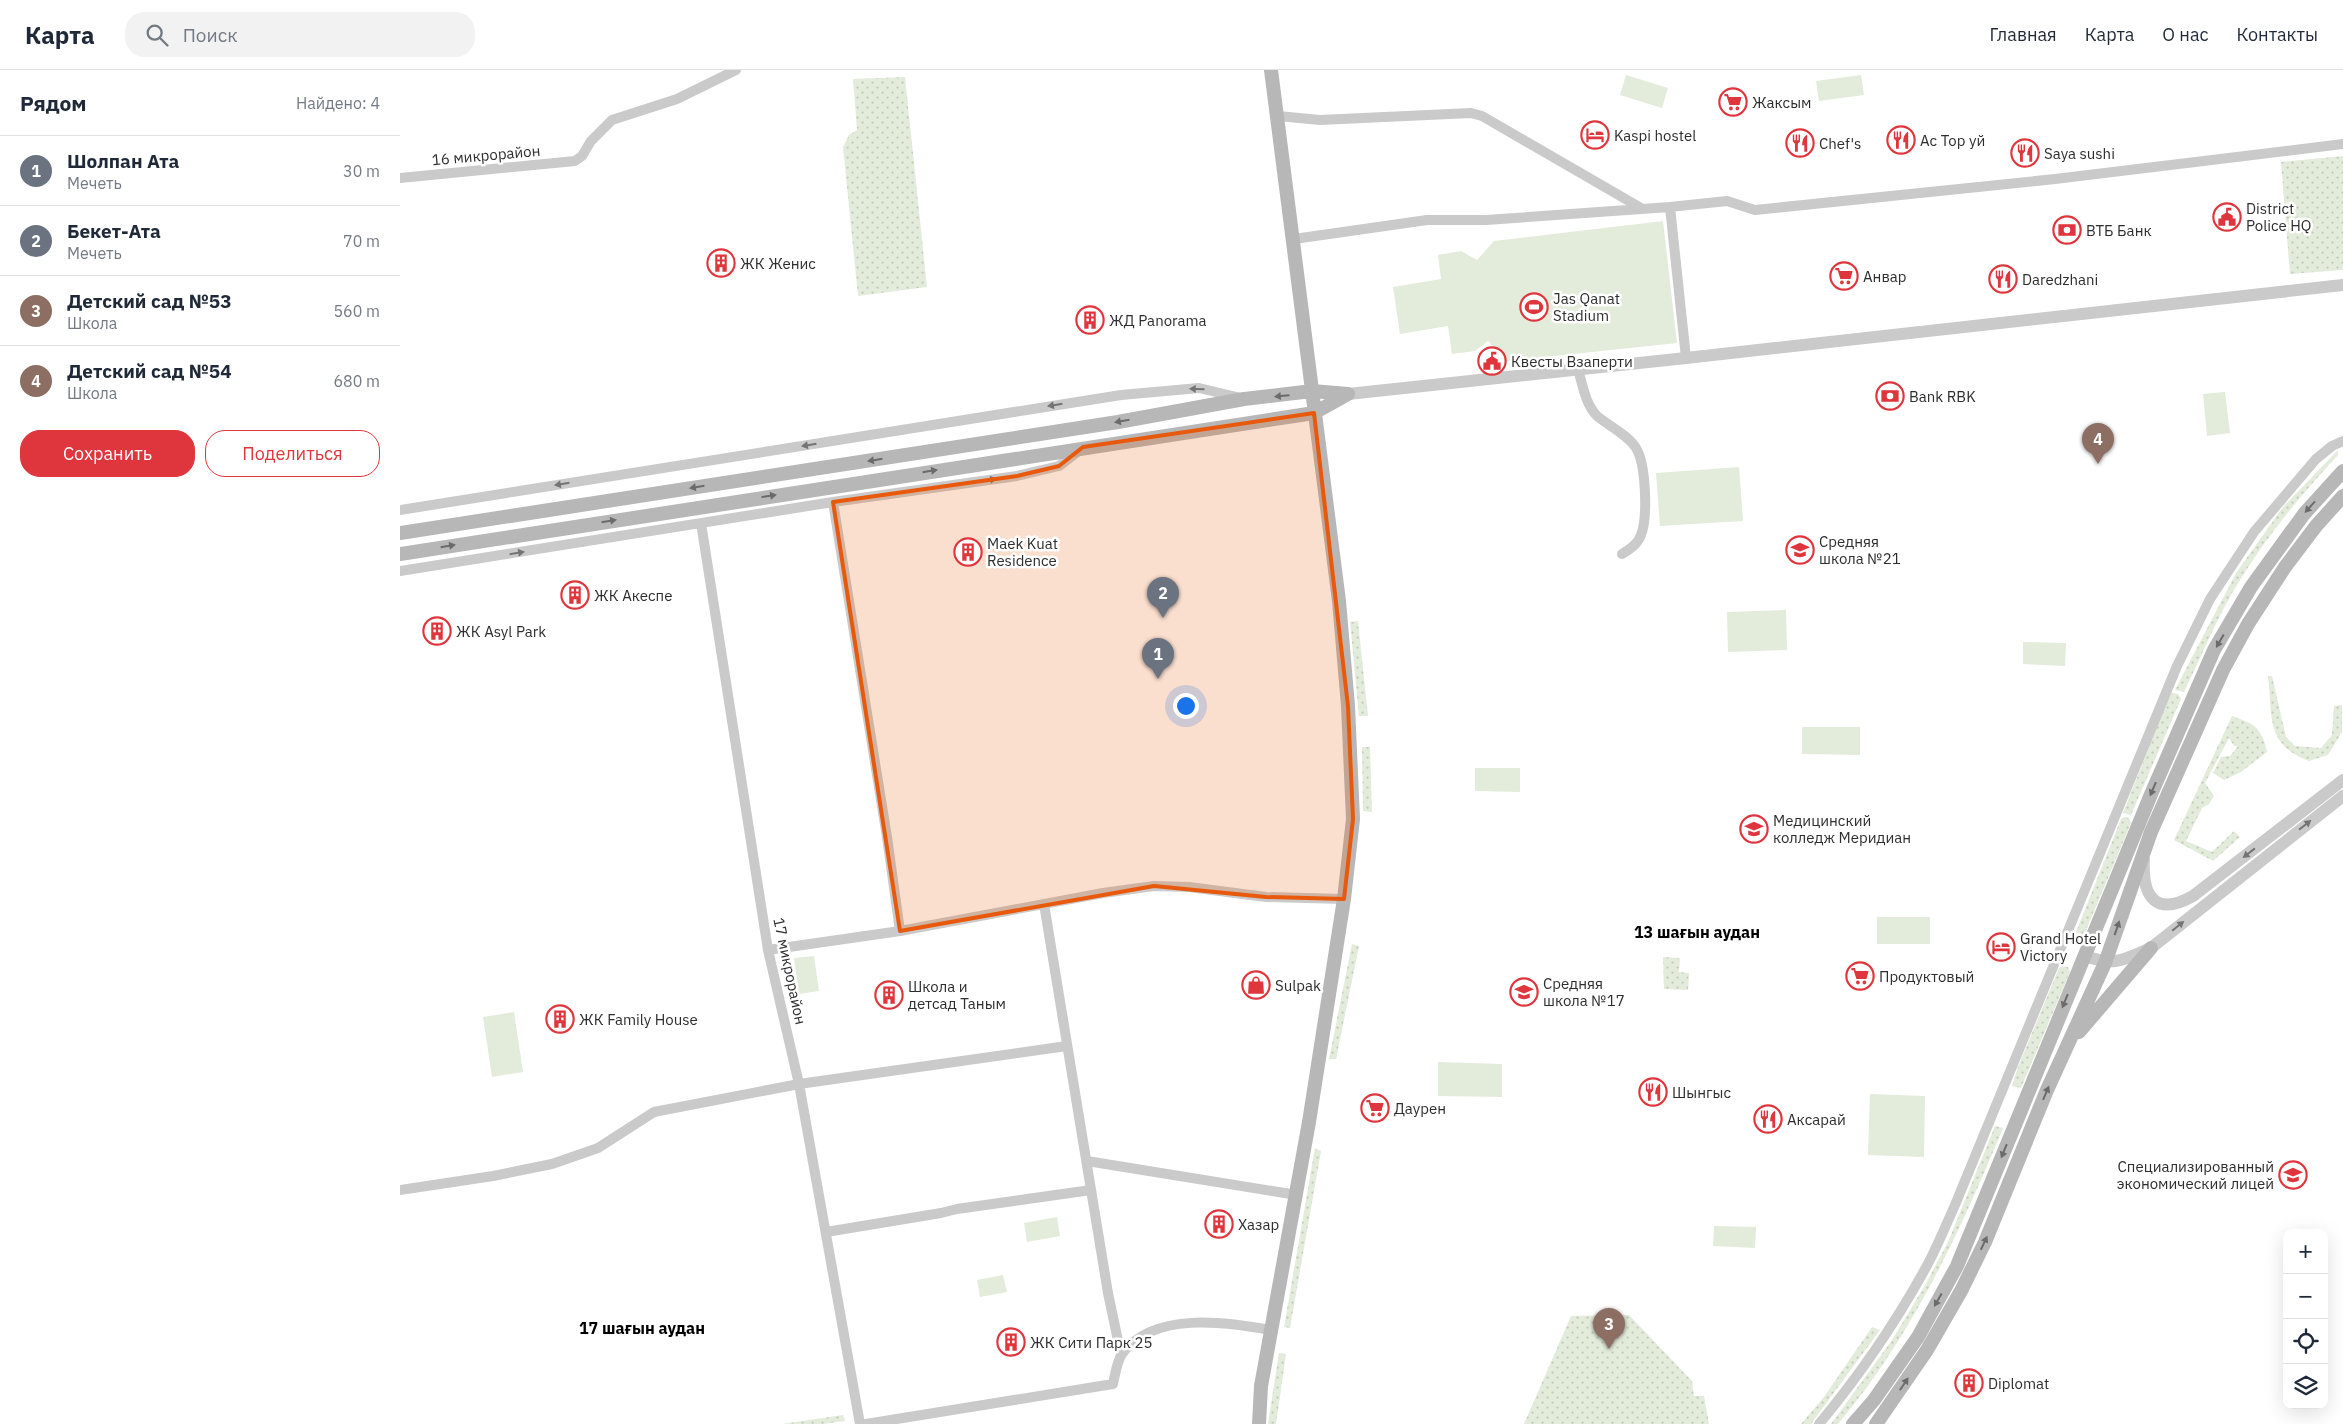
<!DOCTYPE html>
<html lang="ru">
<head>
<meta charset="utf-8">
<style>
	:root { --surface:#fff; --page:#f2f2f3; --text:#1f2937; --muted:#747a83; --line:#e0e1e3; --accent:#df353c }
	body { margin:0; font-family:"IBM Plex Sans",sans-serif; background:var(--page); color:var(--text) }
	.controls { position:absolute; right:15px; bottom:15px; display:grid; overflow:hidden; border-radius:10px; box-shadow:0 5px 20px #0002 }
	.controls button { width:45px; height:45px; display:grid; place-items:center; padding:0; border:0; border-bottom:1px solid var(--line); background:var(--surface); color:var(--text); font:25px sans-serif }
	.you { position:absolute; left:785px; top:635px; width:18px; height:18px; margin:-12px; border:4px solid #fff; border-radius:50%; background:#1a73e8; box-shadow:0 0 0 8px #1a73e833 }
	.badge { display:grid; place-items:center; width:32px; height:32px; border-radius:50%; background:var(--accent); color:#fff; font-size:16px; font-weight:700 }
	.pin { position:absolute; translate:-50% -41px; filter:drop-shadow(0 1px 2px #0008) }
	.pin::after { content:''; position:absolute; top:26px; width:18px; height:15px; background:inherit; clip-path:polygon(0 0,100% 0,50% 100%) }
	.list { margin:0; padding:0; list-style:none }
	h2 { display:flex; justify-content:space-between; align-items:center; height:65px; margin:0; padding:0 20px; font-size:21px }
	h2 small { font-size:16px; font-weight:400; color:var(--muted) }
	.list li { display:grid; grid-template-columns:32px 1fr auto; gap:15px; align-items:center; box-sizing:border-box; height:70px; padding:0 20px; border-top:1px solid var(--line) }
	.list b { display:block; font-size:19px; white-space:nowrap }
	.list p { margin:0; font-size:16px; white-space:nowrap; color:var(--muted) }
	.list em { font-size:16px; font-style:normal; color:var(--muted) }
	.actions { display:flex; gap:10px; padding:15px 20px }
	.actions a { flex:1; padding:11px 0; border:1px solid var(--accent); border-radius:20px; text-align:center; font-size:18px; color:var(--accent) }
	.actions .main { background:var(--accent); color:#fff }
	.icon { flex:none; width:28px; height:28px; fill:none; stroke:currentColor; stroke-width:2; stroke-linecap:round; stroke-linejoin:round }
	.map { position:relative; flex:none; width:1943px; height:1354px; overflow:hidden }
	header { display:flex; align-items:center; gap:30px; box-sizing:border-box; height:70px; padding:0 25px; background:var(--surface); border-bottom:1px solid var(--line) }
	header strong { font-size:24px }
	nav { display:flex; gap:28px; margin-inline-start:auto; font-size:18px }
	.search { width:350px; height:45px; background:var(--page); display:flex; align-items:center; gap:12px; box-sizing:border-box; padding:0 18px; border-radius:20px; color:var(--muted); font-size:19px }
	main { display:flex }
	aside { flex:1; background:var(--surface) }
	.map>svg:first-child { display:block }
</style>
</head>
<body>
<header>
<strong>Карта</strong>
<div class="search"><svg class="icon" aria-label="search" viewBox="0 0 24 24"><circle cx="10" cy="10" r="6"/><path d="M15 15l6 6"/></svg>Поиск</div>
<nav><a>Главная</a><a>Карта</a><a>О нас</a><a>Контакты</a></nav>
</header>
<main>
<aside>
<h2>Рядом<small>Найдено: 4</small></h2>
<ul class="list">
<li><span class="badge" style="background:#6b7280">1</span><div><b>Шолпан Ата</b><p>Мечеть</p></div><em>30 m</em></li>
<li><span class="badge" style="background:#6b7280">2</span><div><b>Бекет-Ата</b><p>Мечеть</p></div><em>70 m</em></li>
<li><span class="badge" style="background:#8d6e63">3</span><div><b>Детский сад №53</b><p>Школа</p></div><em>560 m</em></li>
<li><span class="badge" style="background:#8d6e63">4</span><div><b>Детский сад №54</b><p>Школа</p></div><em>680 m</em></li>
</ul>
<div class="actions"><a class="main">Сохранить</a><a>Поделиться</a></div>
</aside>
<div class="map">
<svg width="1943" height="1354" viewBox="0 0 1943 1354">
	<defs>
		<pattern id="grass-dots" width="8" height="8" patternUnits="userSpaceOnUse" patternTransform="scale(1.25)"><rect width="8" height="8" fill="#e3ebdb"/><path d="M2 2h.1M6 6h.1" fill="none" stroke="#c3cabc" stroke-width="1.8" stroke-linecap="round"/></pattern>
	</defs>
	<rect width="100%" height="100%" fill="#fff"/>
	<path fill="url(#grass-dots)" d="M 505,7 L 527,217 L 458,226 L 443,77 L 449,65 L 457,60 L 453,9 Z
		M 1943,86 L 1943,200 L 1890,204 L 1881,92 Z
		M 1938,380 L 1938,385 C 1902,424 1868,464 1840,510 C 1818,545 1802,585 1784,622 L 1775,620 L 1836,503 L 1883,437 Z
		M 958,551 L 968,646 L 959,646 L 950,552 Z
		M 1868,606 L 1872,606 L 1886,667 L 1895,676 L 1921,678 L 1932,665 L 1934,636 L 1942,635 L 1942,662 L 1928,685 L 1909,691 C 1865,674 1873,648 1868,606 Z
		M 1773,623 L 1778,624 L 1781,629 L 1731,745 L 1723,743 L 1770,624 Z
		M 1832,646 C 1854,654 1862,657 1867,682 L 1841,702 L 1824,710 L 1813,703 L 1821,687 L 1830,686 L 1838,676 L 1834,676 L 1829,668 L 1805,713 L 1814,726 L 1809,734 L 1802,738 L 1786,771 L 1812,782 L 1834,761 L 1840,767 L 1813,791 L 1774,770 Z
		M 962,677 L 970,677 L 972,742 L 963,741 Z
		M 1724,747 L 1729,748 L 1731,753 L 1682,870 L 1677,872 L 1674,867 L 1721,749 Z
		M 952,874 L 959,876 L 936,989 L 929,989 Z
		M 1263,887 L 1280,888 L 1279,902 L 1289,903 L 1288,920 L 1264,919 Z
		M 1662,896 L 1668,897 L 1670,902 L 1621,1018 L 1612,1016 L 1618,997 L 1659,898 Z
		M 1595,1056 L 1603,1058 C 1559,1164 1512,1266 1438,1354 L 1431,1354 L 1492,1270 L 1524,1217 L 1548,1172 Z
		M 915,1078 L 921,1081 L 890,1258 L 884,1257 Z
		M 1229,1245 L 1292,1311 L 1294,1326 L 1304,1326 L 1309,1354 L 1124,1354 L 1171,1246 Z
		M 1472,1257 L 1480,1260 L 1411,1354 L 1401,1354 L 1424,1327 Z
		M 879,1283 L 886,1284 L 876,1354 L 868,1354 Z
		M 443,1345 L 445,1351 L 423,1354 L 382,1354 Z"/>
	<path fill="#e3ebdb" d="M 1226,5 L 1268,18 L 1262,38 L 1220,25 Z
		M 1461,5 L 1464,25 L 1419,31 L 1416,11 Z
		M 1263,151 L 1277,273 L 1107,291 L 1088,271 L 1075,281 L 1052,284 L 1048,256 L 1000,264 L 993,217 L 1041,209 L 1038,185 L 1061,181 L 1077,190 L 1094,171 Z
		M 1825,322 L 1830,363 L 1807,366 L 1803,324 Z
		M 1339,397 L 1343,451 L 1260,456 L 1256,403 Z
		M 1386,540 L 1387,580 L 1328,582 L 1327,542 Z
		M 1623,572 L 1666,573 L 1665,596 L 1623,594 Z
		M 1402,657 L 1460,657 L 1460,685 L 1402,684 Z
		M 1075,698 L 1120,698 L 1120,722 L 1075,721 Z
		M 1477,847 L 1530,847 L 1530,874 L 1477,874 Z
		M 414,886 L 419,921 L 399,924 L 394,888 Z
		M 114,942 L 123,1002 L 92,1007 L 83,947 Z
		M 1038,992 L 1102,994 L 1102,1027 L 1038,1026 Z
		M 1470,1024 L 1525,1026 L 1524,1087 L 1468,1085 Z
		M 657,1147 L 660,1166 L 627,1172 L 624,1153 Z
		M 1314,1156 L 1356,1157 L 1355,1178 L 1313,1176 Z
		M 603,1205 L 607,1222 L 580,1227 L 577,1210 Z"/>
	<g fill="none" stroke-linecap="round" stroke-linejoin="round">
		<path stroke="#cacaca" stroke-width="10" d="M 878,46 L 920,50 L 1071,43 L 1082,46 L 1241,138
			M 0,108 L 175,91 L 182,86 L 191,71 L 212,50 L 277,29 L 336,0
			M 1270,137 L 1327,131 L 1355,140 L 1655,109 L 1943,74
			M 894,169 L 1027,150 L 1086,150 L 1270,137 L 1286,288
			M 1178,300 C 1183,315 1185,334 1197,346 C 1209,356 1228,365 1236,378 C 1246,394 1248,447 1241,465 C 1238,474 1230,479 1222,484
			M 433,432 L 487,767 L 500,861
			M 0,440 L 721,325 L 799,318 L 841,328
			M 301,453 L 368,880 L 399,1014 L 460,1354
			M 0,501 L 433,432 L 617,406 L 659,396 L 680,380
			M 644,834 L 708,1223 L 721,1285
			M 368,880 L 500,861 L 703,823 L 754,816 L 789,817 L 866,827 L 944,829
			M 687,1091 L 897,1125
			M 0,1120 L 93,1106 L 152,1094 L 198,1078 L 254,1042 L 399,1014 L 667,976
			M 426,1162 L 541,1143 L 557,1139 L 691,1120
			M 466,1354 L 713,1314 C 715,1305 717,1291 722,1284 C 753,1241 826,1252 870,1260
			M 1419,1354 C 1459,1306 1494,1255 1524,1201 C 1536,1180 1545,1157 1555,1135 L 1777,596 L 1810,529 L 1854,462 L 1916,389 L 1932,376 L 1943,371"/>
		<path stroke="#cacaca" stroke-width="12" d="M 948,324 L 1286,288 L 1943,215
			M 1744,790 C 1742,827 1756,847 1793,826 L 1943,710
			M 1684,886 C 1716,896 1721,891 1751,878 L 1943,726"/>
		<path stroke="#b7b7b7" stroke-width="14" d="M 0,463 L 718,352 L 844,329 L 912,321 L 948,324
			M 0,484 L 914,343 L 948,324
			M 1679,962 L 1751,878
			M 859,1354 L 861,1316 L 909,1052 L 944,829 L 953,749 L 948,636 L 939,531 L 871,0
			M 1453,1354 L 1474,1330 L 1518,1267 L 1557,1196 L 1752,722 L 1814,580 L 1851,517 L 1904,444 L 1943,401
			M 1476,1354 L 1527,1280 L 1561,1221 L 1585,1172 L 1647,1020 L 1705,893 L 1751,762 L 1823,600 L 1848,554 L 1885,497 L 1916,456 L 1943,426"/>
	</g>
	<defs><path id="oneway-solid" d="M-6-.8H1V-3.2L6.5 0L1 3.2V.8H-6Z" transform="scale(1.25)"/></defs>
	<g fill="#747474">
		<use href="#oneway-solid" transform="translate(797 319) rotate(-179)"/>
		<use href="#oneway-solid" transform="translate(655 335) rotate(171)"/>
		<use href="#oneway-solid" transform="translate(409 375) rotate(171)"/>
		<use href="#oneway-solid" transform="translate(589 410) rotate(-8)"/>
		<use href="#oneway-solid" transform="translate(162 414) rotate(171)"/>
		<use href="#oneway-solid" transform="translate(117 483) rotate(-9)"/>
		<use href="#oneway-solid" transform="translate(1905 755) rotate(-38)"/>
		<use href="#oneway-solid" transform="translate(1849 783) rotate(142)"/>
		<use href="#oneway-solid" transform="translate(1778 856) rotate(-39)"/>
	</g>
	<g fill="#6b6b6b">
		<use href="#oneway-solid" transform="translate(882 326) rotate(175)"/>
		<use href="#oneway-solid" transform="translate(722 351) rotate(170)"/>
		<use href="#oneway-solid" transform="translate(475 390) rotate(171)"/>
		<use href="#oneway-solid" transform="translate(530 401) rotate(-9)"/>
		<use href="#oneway-solid" transform="translate(297 417) rotate(171)"/>
		<use href="#oneway-solid" transform="translate(369 426) rotate(-9)"/>
		<use href="#oneway-solid" transform="translate(1910 437) rotate(132)"/>
		<use href="#oneway-solid" transform="translate(209 451) rotate(-9)"/>
		<use href="#oneway-solid" transform="translate(48 476) rotate(-9)"/>
		<use href="#oneway-solid" transform="translate(1820 571) rotate(120)"/>
		<use href="#oneway-solid" transform="translate(1753 719) rotate(113)"/>
		<use href="#oneway-solid" transform="translate(1717 858) rotate(-71)"/>
		<use href="#oneway-solid" transform="translate(1665 931) rotate(112)"/>
		<use href="#oneway-solid" transform="translate(1646 1023) rotate(-67)"/>
		<use href="#oneway-solid" transform="translate(1604 1081) rotate(112)"/>
		<use href="#oneway-solid" transform="translate(1584 1173) rotate(-65)"/>
		<use href="#oneway-solid" transform="translate(1538 1230) rotate(119)"/>
		<use href="#oneway-solid" transform="translate(1504 1314) rotate(-56)"/>
	</g>
	<path fill="#e8590c" fill-opacity="0.2" stroke="#e8590c" stroke-width="4" stroke-linejoin="round" d="M 914,343 L 948,636 L 953,749 L 944,829 L 866,827 L 754,816 L 500,861 L 433,432 L 617,406 L 659,396 L 683,377 Z"/>
	<defs>
		<g id="supermarket-ring" transform="scale(1.4375)"><circle r="9.5" fill="#fff" stroke="#df353c" stroke-width="1.5"/><path d="M-6-5.5h2.5l.6 2H6L4.5 2H-2.5L-4.4-4H-6ZM-1.5 3.2a1.3 1.3 0 1 0 .1 0ZM3 3.2a1.3 1.3 0 1 0 .1 0Z" fill="#df353c"/></g>
		<g id="hotel-ring" transform="scale(1.4375)"><circle r="9.5" fill="#fff" stroke="#df353c" stroke-width="1.5"/><path d="M-6-4.5h1.5V1H6V5H4.5V3h-9V5H-6ZM-4 0a1.8 1.8 0 1 1 3.6 0ZM.5 0V-2.5h3Q6-2.5 6 0Z" fill="#df353c"/></g>
		<g id="restaurant-ring" transform="scale(1.4375)"><circle r="9.5" fill="#fff" stroke="#df353c" stroke-width="1.5"/><path d="M-5-6h1v4h1v-4h1v4h1v-4h1v5L-1.5 .5V6h-2V.5L-5-1ZM5-6V6H3V1.5H1.5Q1.5-4 5-6Z" fill="#df353c"/></g>
		<g id="civic-ring" transform="scale(1.4375)"><circle r="9.5" fill="#fff" stroke="#df353c" stroke-width="1.5"/><path d="M-.6-6.5H3V-4.5H.6V-3L4-1V1h2V6H-6V1h2V-1L-.6-3ZM-1.2 2.5V6h2.4V2.5Z" fill="#df353c"/></g>
		<g id="bank-ring" transform="scale(1.4375)"><circle r="9.5" fill="#fff" stroke="#df353c" stroke-width="1.5"/><path d="M-6-4H6V4H-6ZM0-2.3a2.3 2.3 0 1 0 0 4.6a2.3 2.3 0 1 0 0-4.6Z" fill="#df353c"/></g>
		<g id="building-ring" transform="scale(1.4375)"><circle r="9.5" fill="#fff" stroke="#df353c" stroke-width="1.5"/><path d="M-4-6H4V6H1V3H-1V6H-4ZM-2.5-4.3h1.7v1.8h-1.7ZM.8-4.3h1.7v1.8H.8ZM-2.5-1h1.7V.8h-1.7ZM.8-1h1.7V.8H.8Z" fill="#df353c"/></g>
		<g id="stadium-ring" transform="scale(1.4375)"><circle r="9.5" fill="#fff" stroke="#df353c" stroke-width="1.5"/><path d="M0-5a6.5 5 0 1 0 0 10a6.5 5 0 1 0 0-10ZM-3.5-1.8h7v3.6h-7Z" fill="#df353c"/></g>
		<g id="school-ring" transform="scale(1.4375)"><circle r="9.5" fill="#fff" stroke="#df353c" stroke-width="1.5"/><path d="M0-5L7-2L0 1L-7-2ZM-4 1L0 2.5L4 1V4Q0 6-4 4Z" fill="#df353c"/></g>
		<g id="university-ring" transform="scale(1.4375)"><circle r="9.5" fill="#fff" stroke="#df353c" stroke-width="1.5"/><path d="M0-5L7-2L0 1L-7-2ZM-4 1L0 2.5L4 1V4Q0 6-4 4Z" fill="#df353c"/></g>
		<g id="shop-ring" transform="scale(1.4375)"><circle r="9.5" fill="#fff" stroke="#df353c" stroke-width="1.5"/><path d="M-5-2.5h2.3a2.7 3.5 0 0 1 5.4 0H5L5.5 6h-11ZM-1.5-2.5h3a1.5 2.3 0 0 0-3 0Z" fill="#df353c"/></g>
	</defs>
	<g fill-rule="evenodd">
		<use href="#supermarket-ring" x="1333" y="32"/>
		<use href="#hotel-ring" x="1195" y="65"/>
		<use href="#restaurant-ring" x="1501" y="70"/>
		<use href="#restaurant-ring" x="1400" y="73"/>
		<use href="#restaurant-ring" x="1625" y="83"/>
		<use href="#civic-ring" x="1827" y="147"/>
		<use href="#bank-ring" x="1667" y="160"/>
		<use href="#building-ring" x="321" y="193"/>
		<use href="#supermarket-ring" x="1444" y="206"/>
		<use href="#restaurant-ring" x="1603" y="209"/>
		<use href="#stadium-ring" x="1134" y="237"/>
		<use href="#building-ring" x="690" y="250"/>
		<use href="#civic-ring" x="1092" y="291"/>
		<use href="#bank-ring" x="1490" y="326"/>
		<use href="#school-ring" x="1400" y="480"/>
		<use href="#building-ring" x="568" y="482"/>
		<use href="#building-ring" x="175" y="525"/>
		<use href="#building-ring" x="37" y="561"/>
		<use href="#university-ring" x="1354" y="759"/>
		<use href="#hotel-ring" x="1601" y="877"/>
		<use href="#supermarket-ring" x="1460" y="906"/>
		<use href="#shop-ring" x="856" y="915"/>
		<use href="#school-ring" x="1124" y="922"/>
		<use href="#building-ring" x="489" y="925"/>
		<use href="#building-ring" x="160" y="949"/>
		<use href="#restaurant-ring" x="1253" y="1022"/>
		<use href="#supermarket-ring" x="975" y="1038"/>
		<use href="#restaurant-ring" x="1368" y="1049"/>
		<use href="#school-ring" x="1893" y="1105"/>
		<use href="#building-ring" x="819" y="1154"/>
		<use href="#building-ring" x="611" y="1272"/>
		<use href="#building-ring" x="1569" y="1313"/>
	</g>
	<g text-anchor="middle" dominant-baseline="central" stroke-width="5" stroke-linejoin="round" paint-order="stroke">
		<g font-size="15" fill="#2d2d2d" stroke="#fff" text-anchor="start">
			<text x="1352" y="32">Жаксым</text>
			<text x="1214" y="65">Kaspi hostel</text>
			<text x="1520" y="70">Ас Тор уй</text>
			<text x="1419" y="73">Chef's</text>
			<text x="1644" y="83">Saya sushi</text>
			<text x="1846" y="138">District<tspan x="1846" dy="17">Police HQ</tspan></text>
			<text x="1686" y="160">ВТБ Банк</text>
			<text x="340" y="193">ЖК Женис</text>
			<text x="1463" y="206">Анвар</text>
			<text x="1622" y="209">Daredzhani</text>
			<text x="1153" y="228">Jas Qanat<tspan x="1153" dy="17">Stadium</tspan></text>
			<text x="709" y="250">ЖД Panorama</text>
			<text x="1111" y="291">Квесты Взаперти</text>
			<text x="1509" y="326">Bank RBK</text>
			<text x="1419" y="471">Средняя<tspan x="1419" dy="17">школа №21</tspan></text>
			<text x="587" y="473">Maek Kuat<tspan x="587" dy="17">Residence</tspan></text>
			<text x="194" y="525">ЖК Акеспе</text>
			<text x="56" y="561">ЖК Asyl Park</text>
			<text x="1373" y="750">Медицинский<tspan x="1373" dy="17">колледж Меридиан</tspan></text>
			<text x="1620" y="868">Grand Hotel<tspan x="1620" dy="17">Victory</tspan></text>
			<text x="1479" y="906">Продуктовый</text>
			<text x="1143" y="913">Средняя<tspan x="1143" dy="17">школа №17</tspan></text>
			<text x="875" y="915">Sulpak</text>
			<text x="508" y="916">Школа и<tspan x="508" dy="17">детсад Таным</tspan></text>
			<text x="179" y="949">ЖК Family House</text>
			<text x="1272" y="1022">Шынгыс</text>
			<text x="994" y="1038">Даурен</text>
			<text x="1387" y="1049">Аксарай</text>
			<text x="1874" y="1096" text-anchor="end">Специализированный<tspan x="1874" dy="17">экономический лицей</tspan></text>
			<text x="838" y="1154">Хазар</text>
			<text x="630" y="1272">ЖК Сити Парк 25</text>
			<text x="1588" y="1313">Diplomat</text>
		</g>
		<g font-size="15" fill="#2d2d2d" stroke="#fff">
			<text transform="translate(86 85) rotate(-5)">16 микрорайон</text>
			<text transform="translate(390 901) rotate(78)">17 микрорайон</text>
		</g>
		<g font-size="16" font-weight="bold" fill="#000" stroke="#fff">
			<text x="1297" y="862">13 шағын аудан</text>
			<text x="242" y="1258">17 шағын аудан</text>
		</g>
	</g>
</svg>
<div class="controls">
<button>+</button>
<button>−</button>
<button><svg class="icon" aria-label="locate" viewBox="0 0 24 24"><circle cx="12" cy="12" r="6"/><path d="M12 2v4M12 18v4M2 12h4M18 12h4"/></svg></button>
<button><svg class="icon" aria-label="layers" viewBox="0 0 24 24"><path d="M12 4l9 5-9 5-9-5zM3 14l9 5 9-5"/></svg></button>
</div>
<div class="you"></div>
<div class="pin badge" style="left:758px;top:609px;background:#6b7280">1</div>
<div class="pin badge" style="left:763px;top:548px;background:#6b7280">2</div>
<div class="pin badge" style="left:1209px;top:1279px;background:#8d6e63">3</div>
<div class="pin badge" style="left:1698px;top:394px;background:#8d6e63">4</div>
</div>
</main>
</body>
</html>
